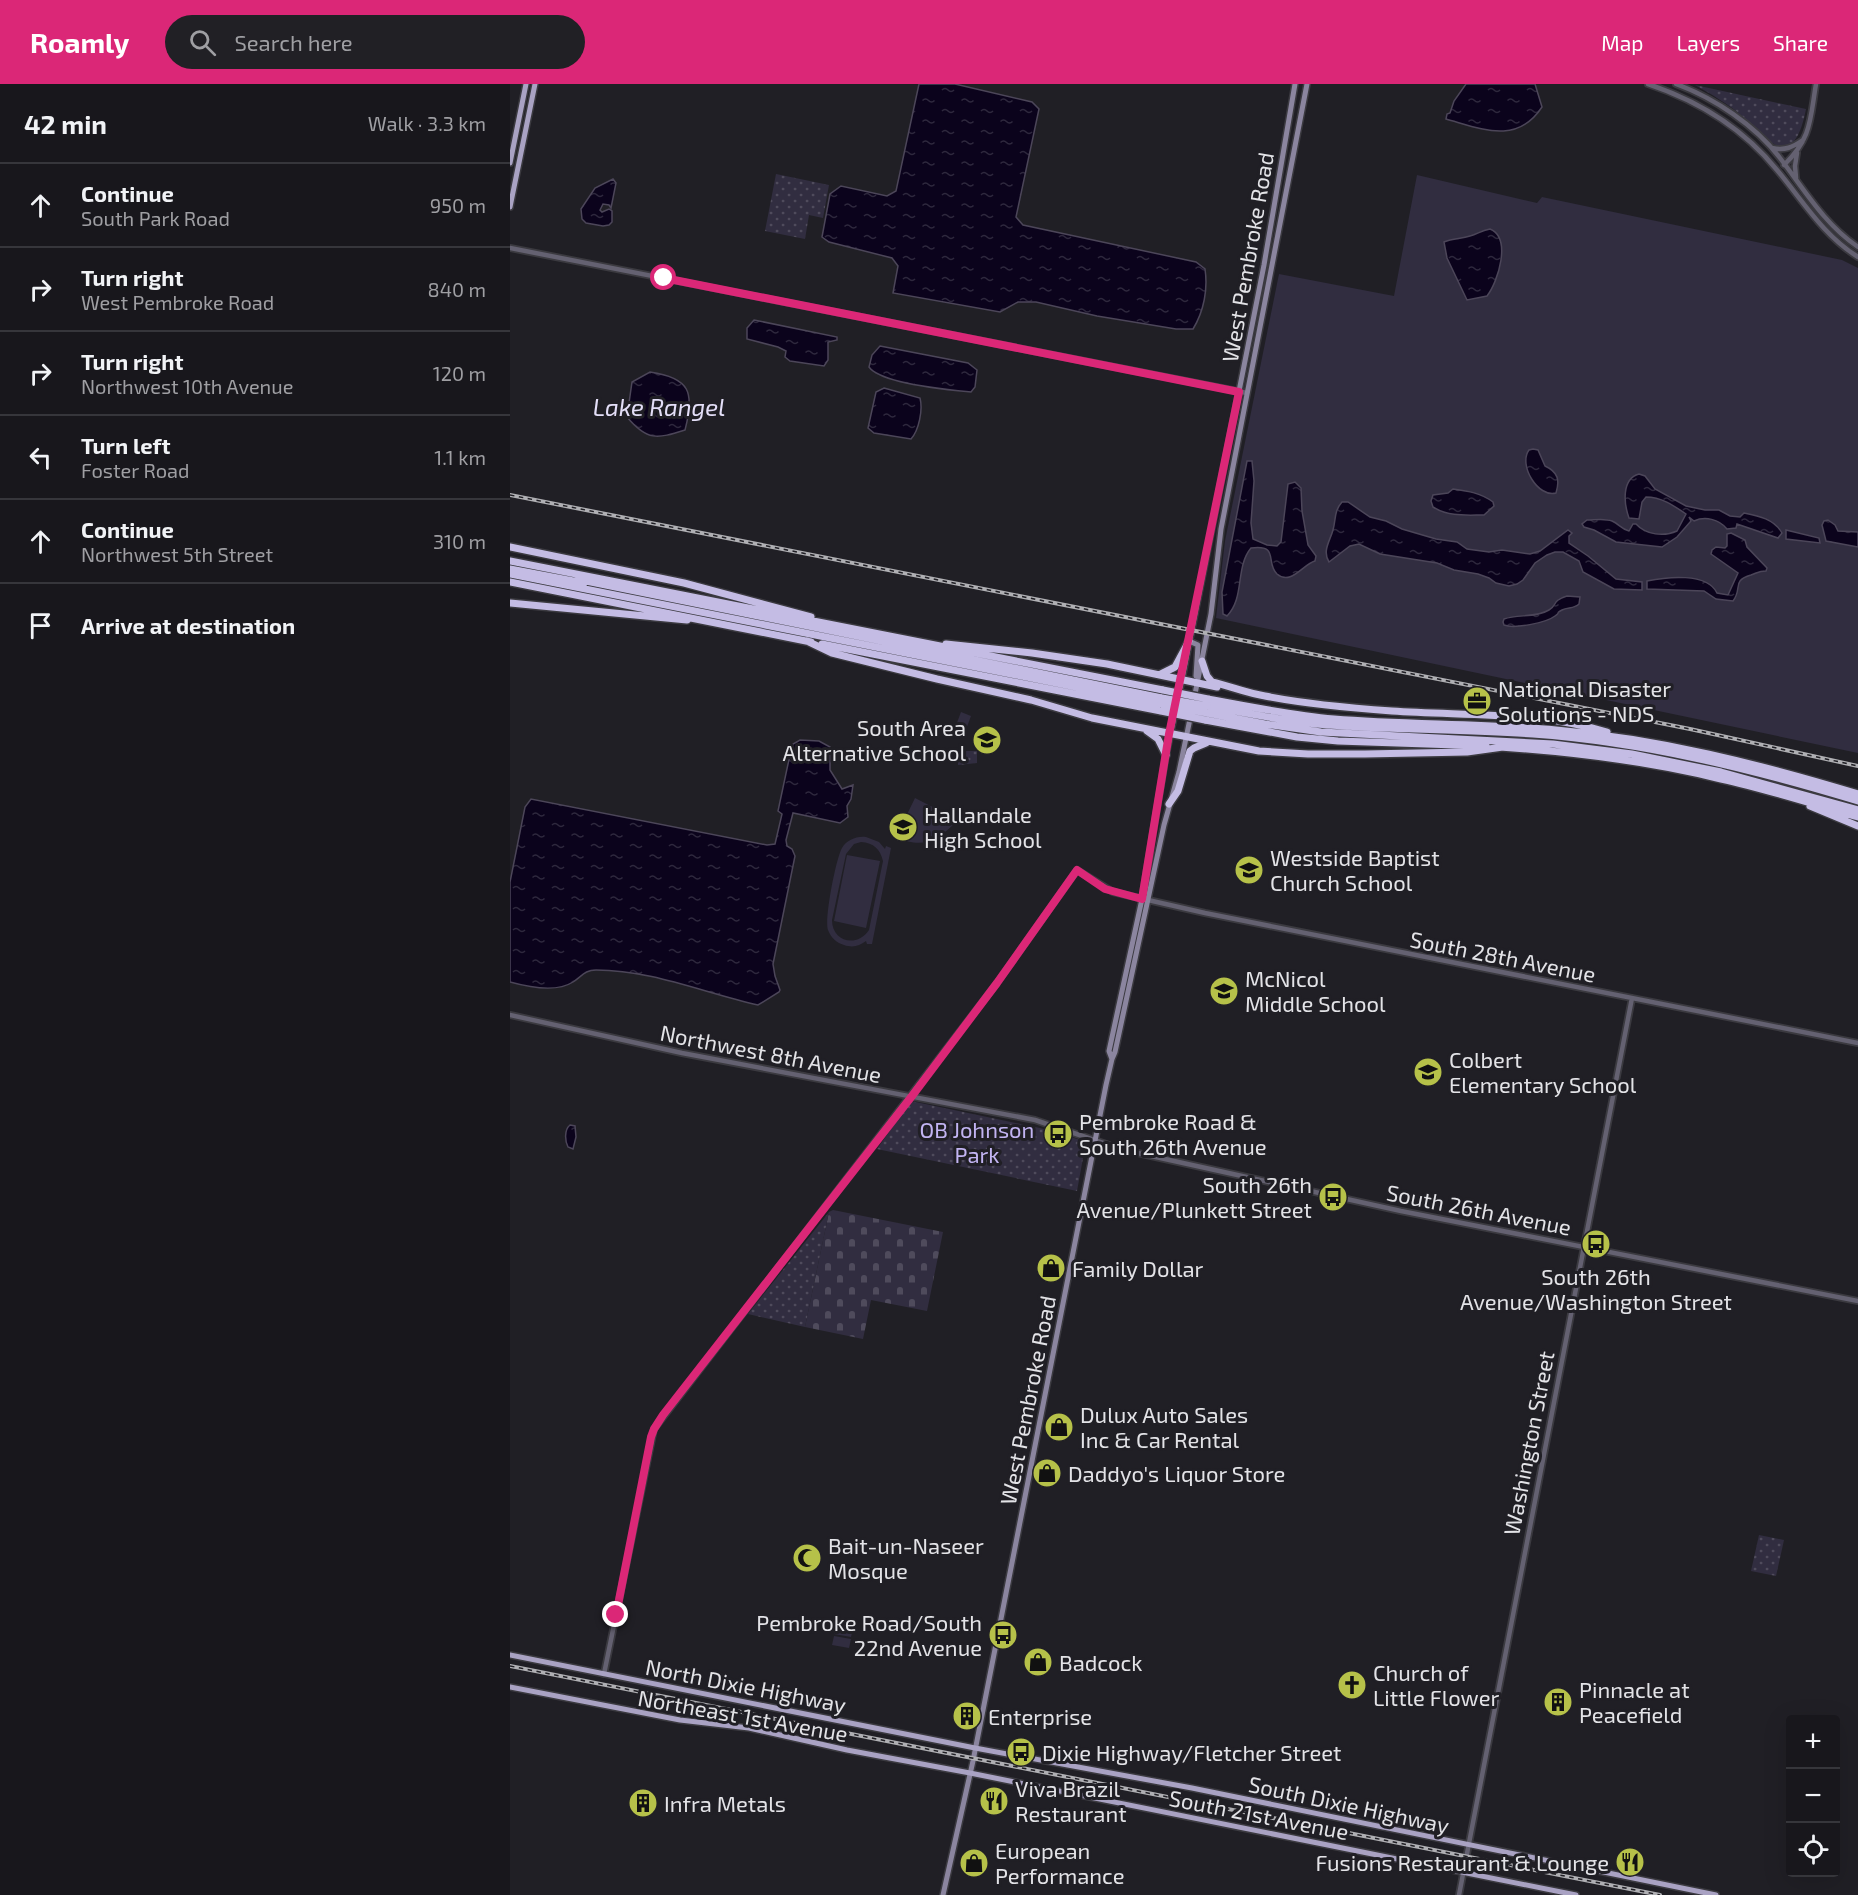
<!DOCTYPE html>
<html lang="en">
<head>
<meta charset="utf-8">
<style>
	:root { --surface:#18171c; --page:#212025; --text:#f1f3f6; --muted:#9f9fa3; --line:#36363b; --accent:#db2777 }
	body { margin:0; font-family:"Exo 2",sans-serif; background:var(--page); color:var(--text) }
	.controls { position:absolute; right:18px; bottom:18px; display:grid; overflow:hidden; border-radius:6px; box-shadow:0 6px 24px #0002 }
	.controls button { width:54px; height:54px; display:grid; place-items:center; padding:0; border:0; border-bottom:2px solid var(--line); background:var(--surface); color:var(--text); font:30px sans-serif }
	.stop { position:absolute; width:18px; height:18px; margin:-14px; border:4px solid #db2777; border-radius:50%; background:#fff }
	.stop.end { background:#db2777; border-color:#fff; box-shadow:0 2px 6px #0008 }
	.list { margin:0; padding:0; list-style:none }
	h2 { display:flex; justify-content:space-between; align-items:center; height:78px; margin:0; padding:0 24px; font-size:26px }
	h2 small { font-size:20px; font-weight:400; color:var(--muted) }
	.list li { display:grid; grid-template-columns:39px 1fr auto; gap:18px; align-items:center; box-sizing:border-box; height:84px; padding:0 24px; border-top:2px solid var(--line) }
	.list b { display:block; font-size:22px; white-space:nowrap }
	.list p { margin:0; font-size:20px; white-space:nowrap; color:var(--muted) }
	.list em { font-size:20px; font-style:normal; color:var(--muted) }
	.icon { flex:none; width:33px; height:33px; fill:none; stroke:currentColor; stroke-width:2; stroke-linecap:round; stroke-linejoin:round }
	.map { position:relative; flex:none; width:1348px; height:1811px; overflow:hidden }
	header { display:flex; align-items:center; gap:36px; box-sizing:border-box; height:84px; padding:0 30px; background:var(--accent); color:#fff }
	header strong { font-size:28px }
	nav { display:flex; gap:33px; margin-inline-start:auto; font-size:21px }
	.search { width:420px; height:54px; background:var(--page); display:flex; align-items:center; gap:15px; box-sizing:border-box; padding:0 21px; border-radius:33px; color:var(--muted); font-size:22px }
	main { display:flex }
	aside { flex:1; background:var(--surface) }
	.map>svg:first-child { display:block }
</style>
</head>
<body>
<header>
<strong>Roamly</strong>
<div class="search"><svg class="icon" aria-label="search" viewBox="0 0 24 24"><circle cx="10" cy="10" r="6"/><path d="M15 15l6 6"/></svg>Search here</div>
<nav><a>Map</a><a>Layers</a><a>Share</a></nav>
</header>
<main>
<aside>
<h2>42 min<small>Walk · 3.3 km</small></h2>
<ul class="list">
<li><svg class="icon" aria-label="ahead" viewBox="0 0 24 24"><path d="M12 20V5M6 11l6-6 6 6"/></svg><div><b>Continue</b><p>South Park Road</p></div><em>950 m</em></li>
<li><svg class="icon" aria-label="right" viewBox="0 0 24 24"><path d="M7 20v-9h11M14 6l5 5-5 5"/></svg><div><b>Turn right</b><p>West Pembroke Road</p></div><em>840 m</em></li>
<li><svg class="icon" aria-label="right" viewBox="0 0 24 24"><path d="M7 20v-9h11M14 6l5 5-5 5"/></svg><div><b>Turn right</b><p>Northwest 10th Avenue</p></div><em>120 m</em></li>
<li><svg class="icon" aria-label="left" viewBox="0 0 24 24"><path d="M17 20v-9H6M10 6l-5 5 5 5"/></svg><div><b>Turn left</b><p>Foster Road</p></div><em>1.1 km</em></li>
<li><svg class="icon" aria-label="ahead" viewBox="0 0 24 24"><path d="M12 20V5M6 11l6-6 6 6"/></svg><div><b>Continue</b><p>Northwest 5th Street</p></div><em>310 m</em></li>
<li><svg class="icon" aria-label="arrive" viewBox="0 0 24 24"><path d="M6 21V4h12l-3 4 3 4H6"/></svg><div><b>Arrive at destination</b></div></li>
</ul>
</aside>
<div class="map">
<svg width="1348" height="1811" viewBox="0 0 1348 1811">
	<defs>
		<pattern id="cemetery-stones" width="16" height="16" patternUnits="userSpaceOnUse" patternTransform="scale(1.5)"><rect width="16" height="16" fill="#312d40"/><path d="M2 7V4a2 2 0 0 1 4 0v3zM10 15v-3a2 2 0 0 1 4 0v3z" fill="#4f4b5c"/></pattern>
		<pattern id="park-dots" width="8" height="8" patternUnits="userSpaceOnUse" patternTransform="scale(1.5)"><rect width="8" height="8" fill="#312d40"/><path d="M2 2h.1M6 6h.1" fill="none" stroke="#4f4b5c" stroke-width="1.8" stroke-linecap="round"/></pattern>
		<pattern id="water-ripples" width="26" height="14" patternUnits="userSpaceOnUse" patternTransform="scale(1.5)"><rect width="26" height="14" fill="#0b031c"/><path d="M2 4q2-2 4 0t4 0M15 11q2-2 4 0t4 0" fill="none" stroke="#2e283d"/></pattern>
	</defs>
	<rect width="100%" height="100%" fill="#201f25"/>
	<path fill="#312d40" fill-rule="evenodd" d="M 907,91 L 1027,119 L 1032,113 L 1332,176 L 1348,184 L 1348,669 L 706,534 L 715,457 L 769,190 L 884,212 Z
		M 451,628 L 461,632 L 455,648 L 445,644 Z
		M 405,714 L 448,736 C 428,756 414,766 386,753 Z
		M 356,753 L 369,758 L 375,765 L 376,762 L 381,764 L 362,860 L 357,860 L 356,857 C 349,862 343,864 334,861 C 327,859 321,854 318,846 C 314,836 326,774 332,764 C 337,756 346,752 356,753 ZM 351,758 C 364,759 370,765 373,777 L 359,846 C 347,864 322,858 322,836 L 336,770 L 344,760 Z
		M 337,771 L 370,777 L 356,844 L 324,837 Z
		M 326,1541 L 343,1544 L 341,1553 L 324,1550 Z
		M 324,1552 L 341,1555 L 339,1564 L 322,1561 Z"/>
	<path fill="url(#cemetery-stones)" d="M 323,1126 L 433,1148 L 417,1227 L 361,1216 L 353,1255 L 295,1243 L 319,1128 Z"/>
	<path fill="url(#park-dots)" d="M 1185,1 L 1296,25 C 1293,40 1286,72 1264,60 C 1252,54 1242,40 1232,32 C 1218,20 1201,10 1185,1 Z
		M 266,90 L 319,101 L 313,134 L 299,131 L 295,155 L 255,147 Z
		M 454,667 L 467,667 L 467,679 L 448,681 L 448,674 L 454,674 Z
		M 401,1017 L 530,1044 L 574,1057 L 575,1063 L 567,1107 L 367,1065 Z
		M 319,1128 L 295,1243 L 238,1230 Z
		M 1249,1451 L 1274,1456 L 1266,1492 L 1241,1487 Z"/>
	<path fill="url(#water-ripples)" stroke="#4c4659" stroke-width="1.5" d="M 409,0 L 445,0 L 522,18 L 529,25 L 506,133 L 513,141 L 686,178 L 695,185 C 698,205 694,227 683,245 L 666,245 L 587,232 L 526,218 L 508,218 L 490,228 L 383,209 L 388,182 L 382,174 L 319,158 L 312,153 L 320,110 L 331,102 L 377,112 L 386,107 Z
		M 956,0 L 1025,0 L 1032,23 C 1007,61 972,45 936,35 L 937,30 L 940,29 L 944,17 Z
		M 103,95 L 106,99 L 101,124 L 99,121 L 93,120 L 90,126 L 92,128 L 99,125 L 102,127 L 102,138 L 99,141 L 93,142 L 76,139 L 72,135 L 71,125 L 85,104 Z
		M 980,145 C 1002,154 988,198 977,212 L 957,216 L 937,174 L 934,158 C 943,154 951,155 960,152 C 968,150 970,147 980,145 Z
		M 244,236 L 327,253 L 327,256 L 318,258 L 318,276 L 314,282 L 280,277 L 275,273 L 276,267 L 268,263 L 237,255 L 237,244 Z
		M 370,262 L 458,279 L 467,286 L 465,303 L 461,308 C 440,306 371,300 359,283 L 362,271 Z
		M 140,288 C 180,294 185,308 175,346 C 147,355 137,357 117,333 L 122,298 Z
		M 374,304 L 410,314 C 413,326 409,346 401,355 L 364,349 L 358,344 L 366,308 Z
		M 1023,365 L 1028,366 L 1035,382 C 1048,388 1050,396 1046,409 C 1028,414 1008,381 1019,366 Z
		M 737,377 L 742,377 L 744,397 L 741,439 L 743,455 L 757,461 L 767,462 L 771,458 L 778,400 L 785,398 L 791,404 L 792,427 L 798,461 L 806,472 L 805,477 C 793,480 781,502 767,490 C 755,479 770,460 741,464 C 725,483 735,514 717,532 L 713,530 L 712,508 Z
		M 1129,390 L 1135,392 L 1145,405 L 1176,422 L 1195,426 L 1209,426 L 1220,432 L 1230,433 L 1234,429 C 1249,432 1264,435 1272,449 L 1268,454 L 1227,440 L 1226,444 L 1217,445 C 1209,435 1195,432 1184,437 L 1179,433 L 1181,437 L 1167,453 L 1152,463 L 1106,458 L 1084,446 L 1074,443 L 1072,440 L 1077,436 C 1084,436 1095,434 1102,437 C 1109,440 1111,445 1119,447 L 1123,440 L 1126,440 C 1136,451 1154,453 1167,447 L 1176,430 C 1163,421 1151,413 1136,413 L 1132,418 L 1129,435 L 1119,434 C 1114,420 1111,395 1129,390 Z
		M 943,405 C 958,407 971,409 983,418 L 984,422 L 974,431 C 956,431 939,433 923,423 L 921,417 L 923,411 L 938,409 Z
		M 832,418 L 838,418 L 860,433 L 876,437 L 892,445 L 926,455 L 947,458 L 957,465 L 979,468 L 992,466 L 1020,470 L 1030,467 L 1058,446 L 1062,449 L 1059,452 L 1059,459 L 1078,472 L 1106,495 L 1132,498 L 1132,506 L 1104,505 L 1073,488 L 1069,477 L 1053,468 L 1045,468 L 1037,471 L 1025,479 L 1013,496 L 1007,500 L 999,502 L 986,499 L 979,494 L 968,490 L 944,486 L 927,479 L 870,470 L 849,460 L 840,462 L 819,478 C 812,467 820,457 823,446 C 826,435 824,427 832,418 Z
		M 1318,436 L 1325,441 L 1328,447 L 1348,448 L 1348,463 L 1316,457 L 1312,441 L 1314,437 Z
		M 1276,446 L 1309,454 L 1310,459 L 1276,455 Z
		M 1221,449 L 1235,456 L 1237,463 L 1257,484 L 1256,487 C 1249,487 1247,489 1241,491 C 1221,497 1233,504 1223,517 L 1206,515 L 1194,507 L 1137,505 L 1137,497 C 1156,493 1197,488 1207,509 L 1218,511 L 1228,489 L 1201,470 L 1202,466 L 1206,463 L 1215,464 L 1217,462 L 1217,450 Z
		M 1057,512 L 1070,513 L 1069,520 C 1064,525 1058,523 1052,526 C 1044,530 1052,527 1045,532 C 1036,539 1004,545 994,541 L 993,538 L 994,535 C 1008,530 1026,534 1039,526 C 1048,521 1041,517 1057,512 Z
		M 290,656 L 309,657 L 320,663 L 320,686 L 332,705 L 343,701 L 341,715 L 337,722 L 338,733 L 330,739 L 283,729 L 276,756 L 277,762 L 282,765 L 285,772 L 263,880 L 265,892 L 270,906 L 269,908 L 248,921 C 194,909 142,886 86,886 C 75,886 72,892 63,898 C 46,909 18,903 0,898 L 0,798 L 15,723 L 21,715 L 257,761 L 265,760 L 272,730 L 268,727 L 281,666 L 283,660 Z
		M 60,1041 L 65,1042 L 66,1053 L 63,1065 L 58,1063 C 55,1057 54,1046 60,1041 Z"/>
	<g fill="none" stroke-linecap="round" stroke-linejoin="round">
		<g stroke="#3b3a40" stroke-width="8">
			<path id="tertiary" d="M 1138,0 C 1189,17 1233,44 1267,86 C 1293,117 1313,151 1348,173
				M 1166,0 C 1204,14 1245,41 1270,74 C 1294,105 1314,140 1348,163
				M 1262,64 C 1275,67 1283,63 1293,56
				M 1274,81 C 1302,54 1300,35 1306,0
				M 1286,94 L 1285,82 L 1287,69
				M 0,164 L 737,309
				M 0,931 L 172,969 L 525,1036 L 614,1066 L 891,1127 L 1348,1217
				M 94,1590 L 144,1345 L 487,899 L 567,786 L 603,808 L 695,829 L 1348,959
				M 949,1811 L 1122,914"/>
		</g>
		<g stroke="#3b3a40" stroke-width="8">
			<path id="secondary" d="M 679,557 L 688,561 L 686,592
				M 684,615 L 701,530 L 711,445 L 797,0
				M 602,975 L 599,967 L 632,815 L 656,671 L 672,595 L 754,181 L 785,0
				M 433,1811 L 463,1677 L 596,1001 L 602,975 L 605,968 L 654,741 L 669,688 L 681,630"/>
		</g>
		<g stroke="#3b3a40" stroke-width="8">
			<path id="primary" d="M 0,79 L 16,0
				M 0,123 L 25,0
				M 0,1571 L 465,1664 L 682,1704 L 1206,1811
				M 0,1603 L 170,1636 L 239,1644 L 337,1666 L 460,1689 L 1066,1811"/>
		</g>
		<g stroke="#3b3a40" stroke-width="10">
			<path id="motorway" d="M 0,463 L 174,499 L 301,533
				M 0,477 L 653,606
				M 0,485 L 74,499
				M 0,490 L 651,620
				M 67,492 L 76,497 L 652,614
				M 0,498 L 301,558
				M 0,519 L 177,536
				M 297,557 L 322,569 L 427,595 L 521,616 L 582,634 L 749,667 L 798,670 L 855,670 L 957,668 L 993,663
				M 312,560 L 651,627
				M 436,560 L 522,569 L 597,580 L 707,603
				M 692,577 L 697,592 L 702,598 C 720,602 736,609 755,612 C 796,620 840,624 882,627 C 953,632 1028,627 1097,648
				M 651,590 L 665,583 L 679,557
				M 698,615 C 740,623 781,631 824,635 C 898,641 972,639 1046,646 C 1150,655 1249,680 1348,710
				M 697,622 C 737,629 777,638 818,641 C 886,646 955,645 1023,650 C 1134,658 1242,685 1348,717
				M 697,629 L 755,640 L 811,648 L 1043,660 L 1122,670 L 1211,688 L 1348,726
				M 695,636 L 787,653 L 828,657 L 976,662
				M 637,647 L 648,655 L 656,671
				M 990,663 C 1064,668 1139,677 1211,695 C 1257,705 1303,720 1348,733
				M 659,720 L 668,707 L 680,667 L 684,664 L 696,659
				M 1300,722 L 1348,742"/>
		</g>
		<use href="#tertiary" stroke="#646171" stroke-width="4.5"/>
		<use href="#secondary" stroke="#8b859f" stroke-width="5"/>
		<use href="#primary" stroke="#a9a2c3" stroke-width="5"/>
		<use href="#motorway" stroke="#c4bce4" stroke-width="7"/>
		<g stroke="#afafb3" stroke-width="4">
			<path id="rail" d="M 0,411 L 1180,645 L 1348,682
				M 0,1582 L 1150,1811"/>
		</g>
		<use href="#rail" stroke="#201f25" stroke-width="1.5" stroke-dasharray="4.5" stroke-linecap="butt"/>
		<g stroke="#3b3a40" stroke-width="10" stroke-linecap="butt">
			<path id="motorway-bridge" d="M 653,606 L 698,615
				M 652,614 L 697,622
				M 651,620 L 697,629
				M 651,627 L 695,636"/>
		</g>
		<use href="#motorway-bridge" stroke="#c4bce4" stroke-width="7"/>
	</g>
	<g fill="none" stroke-linecap="round" stroke-linejoin="round">
		<path stroke="#db2777" stroke-width="8" d="M 106,1531 L 141,1353 L 144,1345 L 153,1331 L 402,1012 L 487,899 L 567,786 L 595,805 L 632,815 L 659,650 L 729,308 L 154,194"/>
	</g>
	<defs>
		<g id="office-disc" transform="scale(1.5)"><circle r="9.5" fill="#b6c149" stroke="#201f25"/><path d="M-6-3h4V-5.5h4V-3h4V5H-6ZM-1-4.5V-3h2v-1.5ZM-6 0V1H6V0Z" fill="#111"/></g>
		<g id="school-disc" transform="scale(1.5)"><circle r="9.5" fill="#b6c149" stroke="#201f25"/><path d="M0-5L7-2L0 1L-7-2ZM-4 1L0 2.5L4 1V4Q0 6-4 4Z" fill="#111"/></g>
		<g id="bus-disc" transform="scale(1.5)"><circle r="9.5" fill="#b6c149" stroke="#201f25"/><path d="M-5-6H5V4H4V6H2V4H-2V6H-4V4H-5ZM-3.5-4V0h7V-4ZM-3.5 1.2v1.5H-2V1.2ZM2 1.2v1.5H3.5V1.2Z" fill="#111"/></g>
		<g id="shop-disc" transform="scale(1.5)"><circle r="9.5" fill="#b6c149" stroke="#201f25"/><path d="M-5-2.5h2.3a2.7 3.5 0 0 1 5.4 0H5L5.5 6h-11ZM-1.5-2.5h3a1.5 2.3 0 0 0-3 0Z" fill="#111"/></g>
		<g id="mosque-disc" transform="scale(1.5)"><circle r="9.5" fill="#b6c149" stroke="#201f25"/><path d="M3.5-4.9A6 6 0 1 0 3.5 4.9A5 5 0 1 1 3.5-4.9Z" fill="#111"/></g>
		<g id="church-disc" transform="scale(1.5)"><circle r="9.5" fill="#b6c149" stroke="#201f25"/><path d="M-1.2-6h2.4v3.5h3.3v2.4h-3.3V6h-2.4V-.1h-3.3v-2.4h3.3Z" fill="#111"/></g>
		<g id="building-disc" transform="scale(1.5)"><circle r="9.5" fill="#b6c149" stroke="#201f25"/><path d="M-4-6H4V6H1V3H-1V6H-4ZM-2.5-4.3h1.7v1.8h-1.7ZM.8-4.3h1.7v1.8H.8ZM-2.5-1h1.7V.8h-1.7ZM.8-1h1.7V.8H.8Z" fill="#111"/></g>
		<g id="restaurant-disc" transform="scale(1.5)"><circle r="9.5" fill="#b6c149" stroke="#201f25"/><path d="M-5-6h1v4h1v-4h1v4h1v-4h1v5L-1.5 .5V6h-2V.5L-5-1ZM5-6V6H3V1.5H1.5Q1.5-4 5-6Z" fill="#111"/></g>
	</defs>
	<g fill-rule="evenodd">
		<use href="#office-disc" x="967" y="617"/>
		<use href="#school-disc" x="477" y="656"/>
		<use href="#school-disc" x="393" y="743"/>
		<use href="#school-disc" x="739" y="786"/>
		<use href="#school-disc" x="714" y="907"/>
		<use href="#school-disc" x="918" y="988"/>
		<use href="#bus-disc" x="548" y="1050"/>
		<use href="#bus-disc" x="823" y="1113"/>
		<use href="#bus-disc" x="1086" y="1160"/>
		<use href="#shop-disc" x="541" y="1184"/>
		<use href="#shop-disc" x="549" y="1343"/>
		<use href="#shop-disc" x="537" y="1389"/>
		<use href="#mosque-disc" x="297" y="1474"/>
		<use href="#bus-disc" x="493" y="1551"/>
		<use href="#shop-disc" x="528" y="1578"/>
		<use href="#church-disc" x="842" y="1601"/>
		<use href="#building-disc" x="1048" y="1618"/>
		<use href="#building-disc" x="457" y="1632"/>
		<use href="#bus-disc" x="511" y="1668"/>
		<use href="#restaurant-disc" x="484" y="1717"/>
		<use href="#building-disc" x="133" y="1719"/>
		<use href="#restaurant-disc" x="1120" y="1778"/>
		<use href="#shop-disc" x="464" y="1779"/>
	</g>
	<g text-anchor="middle" dominant-baseline="central" stroke-width="6" stroke-linejoin="round" paint-order="stroke">
		<g font-size="22" fill="#e3e3e7" stroke="#201f25">
			<text transform="translate(737 173) rotate(-80)">West Pembroke Road</text>
			<text transform="translate(993 872) rotate(11)">South 28th Avenue</text>
			<text transform="translate(261 969) rotate(11)">Northwest 8th Avenue</text>
			<text transform="translate(969 1125) rotate(11)">South 26th Avenue</text>
			<text transform="translate(517 1316) rotate(-79)">West Pembroke Road</text>
			<text transform="translate(1018 1359) rotate(-79)">Washington Street</text>
			<text transform="translate(236 1601) rotate(11)">North Dixie Highway</text>
			<text transform="translate(233 1631) rotate(10)">Northeast 1st Avenue</text>
			<text transform="translate(839 1720) rotate(12)">South Dixie Highway</text>
			<text transform="translate(749 1730) rotate(11)">South 21st Avenue</text>
		</g>
		<g font-size="22" fill="#e3e3e7" stroke="#201f25" text-anchor="start">
			<text x="988" y="604">National Disaster<tspan x="988" dy="25">Solutions - NDS</tspan></text>
			<text x="456" y="643" text-anchor="end">South Area<tspan x="456" dy="25">Alternative School</tspan></text>
			<text x="414" y="730">Hallandale<tspan x="414" dy="25">High School</tspan></text>
			<text x="760" y="773">Westside Baptist<tspan x="760" dy="25">Church School</tspan></text>
			<text x="735" y="894">McNicol<tspan x="735" dy="25">Middle School</tspan></text>
			<text x="939" y="975">Colbert<tspan x="939" dy="25">Elementary School</tspan></text>
			<text x="569" y="1037">Pembroke Road &amp;<tspan x="569" dy="25">South 26th Avenue</tspan></text>
			<text x="802" y="1100" text-anchor="end">South 26th<tspan x="802" dy="25">Avenue/Plunkett Street</tspan></text>
			<text x="562" y="1184">Family Dollar</text>
			<text x="1086" y="1192" text-anchor="middle">South 26th<tspan x="1086" dy="25">Avenue/Washington Street</tspan></text>
			<text x="570" y="1330">Dulux Auto Sales<tspan x="570" dy="25">Inc &amp; Car Rental</tspan></text>
			<text x="558" y="1389">Daddyo's Liquor Store</text>
			<text x="318" y="1461">Bait-un-Naseer<tspan x="318" dy="25">Mosque</tspan></text>
			<text x="472" y="1538" text-anchor="end">Pembroke Road/South<tspan x="472" dy="25">22nd Avenue</tspan></text>
			<text x="549" y="1578">Badcock</text>
			<text x="863" y="1588">Church of<tspan x="863" dy="25">Little Flower</tspan></text>
			<text x="1069" y="1605">Pinnacle at<tspan x="1069" dy="25">Peacefield</tspan></text>
			<text x="478" y="1632">Enterprise</text>
			<text x="532" y="1668">Dixie Highway/Fletcher Street</text>
			<text x="505" y="1704">Viva Brazil<tspan x="505" dy="25">Restaurant</tspan></text>
			<text x="154" y="1719">Infra Metals</text>
			<text x="485" y="1766">European<tspan x="485" dy="25">Performance</tspan></text>
			<text x="1099" y="1778" text-anchor="end">Fusions Restaurant &amp; Lounge</text>
		</g>
		<g font-size="22" fill="#c2b4f2" stroke="#201f25">
			<text x="467" y="1045">OB Johnson<tspan x="467" dy="25">Park</tspan></text>
		</g>
		<g font-size="24" font-style="italic" fill="#e4dff8" stroke="#201f25">
			<text x="149" y="322">Lake Rangel</text>
		</g>
	</g>
</svg>
<div class="controls">
<button>+</button>
<button>−</button>
<button><svg class="icon" aria-label="locate" viewBox="0 0 24 24"><circle cx="12" cy="12" r="6"/><path d="M12 2v4M12 18v4M2 12h4M18 12h4"/></svg></button>
</div>
<div class="stop" style="left:154px;top:194px"></div>
<div class="stop end" style="left:106px;top:1531px"></div>
</div>
</main>
</body>
</html>
